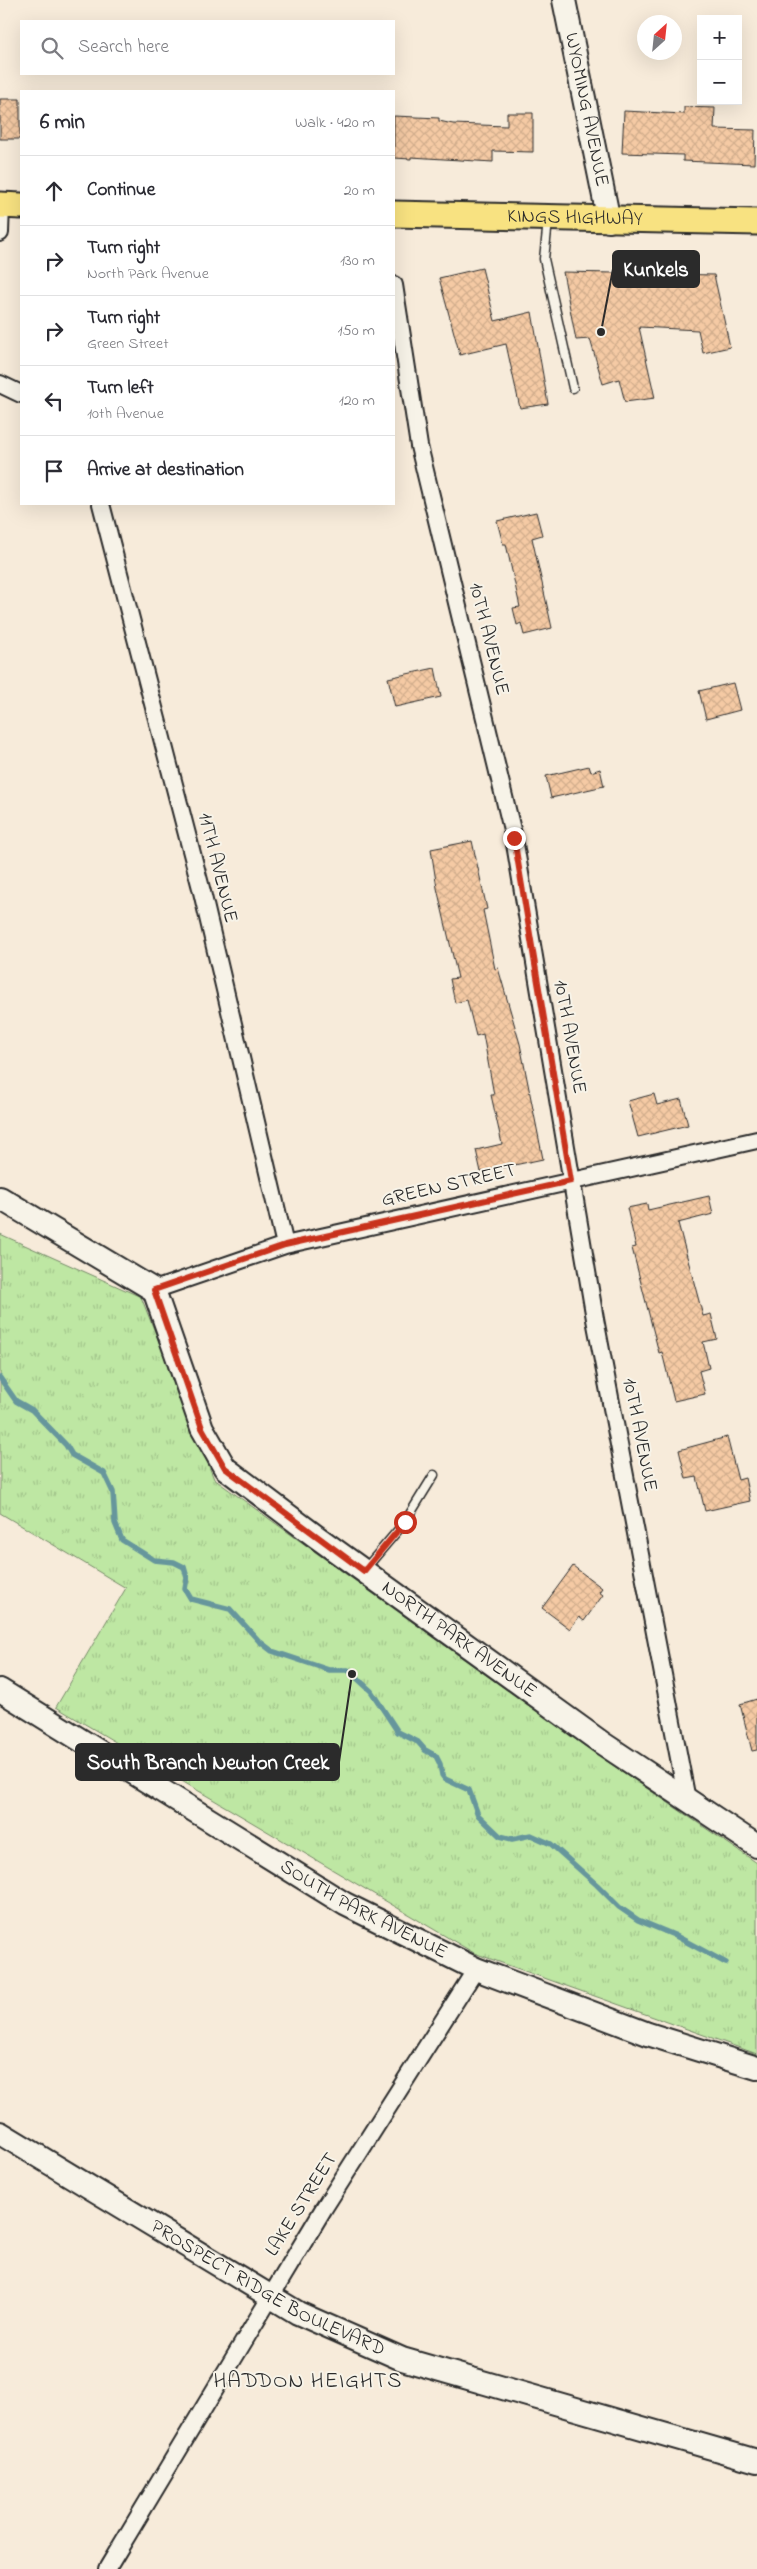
<!DOCTYPE html>
<html lang="en">
<head>
<meta charset="utf-8">
<style>
	:root { --surface:#fff; --page:#f2f2f3; --text:#2b2b33; --muted:#7c7c81; --line:#e1e1e2 }
	body { margin:0; font-family:"Indie Flower",sans-serif; background:var(--page); color:var(--text) }
	.controls { position:absolute; right:15px; top:15px; display:grid; overflow:hidden; border-radius:0px; box-shadow:0 5px 20px #0002 }
	.controls button { width:45px; height:45px; display:grid; place-items:center; padding:0; border:0; border-bottom:1px solid var(--line); background:var(--surface); color:var(--text); font:25px sans-serif }
	.compass { position:absolute; left:637px; top:15px; width:45px; height:45px; border-radius:50%; background:var(--surface); box-shadow:0 5px 20px #0002; rotate:27deg }
	.stop { position:absolute; width:15px; height:15px; margin:-11px; border:4px solid #c8321e; border-radius:50%; background:#fff }
	.stop.end { background:#c8321e; border-color:#fff; box-shadow:0 1px 5px #0008 }
	.list { margin:0; padding:0; list-style:none }
	h2 { display:flex; justify-content:space-between; align-items:center; height:65px; margin:0; padding:0 20px; font-size:21px }
	h2 small { font-size:16px; font-weight:400; color:var(--muted) }
	.list li { display:grid; grid-template-columns:32px 1fr auto; gap:15px; align-items:center; box-sizing:border-box; height:70px; padding:0 20px; border-top:1px solid var(--line) }
	.list b { display:block; font-size:19px; white-space:nowrap }
	.list p { margin:0; font-size:16px; white-space:nowrap; color:var(--muted) }
	.list em { font-size:16px; font-style:normal; color:var(--muted) }
	.icon { flex:none; width:28px; height:28px; fill:none; stroke:currentColor; stroke-width:2; stroke-linecap:round; stroke-linejoin:round }
	.map { position:relative; flex:none; width:757px; height:2569px; overflow:hidden }
	.search { position:absolute; background:var(--surface); box-shadow:0 5px 20px #0002; left:20px; top:20px; width:375px; height:55px; display:flex; align-items:center; gap:12px; box-sizing:border-box; padding:0 18px; border-radius:0px; color:var(--muted); font-size:19px }
	.panel { position:absolute; background:var(--surface); box-shadow:0 5px 20px #0002; left:20px; top:90px; width:375px; height:415px; border-radius:0px }
	.map>svg:first-child { display:block }
</style>
</head>
<body>
<div class="map">
<svg width="757" height="2569" viewBox="0 0 757 2569">
	<defs>
		<pattern id="park-tufts" width="24" height="20" patternUnits="userSpaceOnUse" patternTransform="scale(1.25)"><rect width="24" height="20" fill="#bee7a3"/><path d="M3 7l-1-3M5 7V3M7 7l1-3M15 17l-1-3M17 17v-4M19 17l1-3" fill="none" stroke="#a3c68c"/></pattern>
		<pattern id="building-cross-hatch" width="8" height="8" patternUnits="userSpaceOnUse" patternTransform="scale(1.25)"><rect width="8" height="8" fill="#f5caa4"/><path d="M0 0l8 8M0 8l8-8" fill="none" stroke="#d2ae8d"/></pattern>
	</defs>
	<rect width="100%" height="100%" fill="#f7ebda"/>
	<filter id="ink" filterUnits="userSpaceOnUse"><feTurbulence type="fractalNoise" baseFrequency=".02" numOctaves="2"/><feDisplacementMap in="SourceGraphic" scale="10" xChannelSelector="R" yChannelSelector="G"/><feConvolveMatrix kernelMatrix="1 2 1 2 8 2 1 2 1" color-interpolation-filters="sRGB"/></filter>
	<g filter="url(#ink)">
		<path fill="url(#park-tufts)" stroke="#748967" d="M 0,1234 L 141,1297 L 214,1479 L 586,1747 L 757,1863 L 757,2054 L 474,1953 L 56,1707 L 126,1588 L 0,1513 Z"/>
		<g fill="none" stroke-linecap="round" stroke-linejoin="round">
			<path stroke="#66969c" stroke-width="5.5" d="M 0,1378 L 16,1401 L 32,1410 L 66,1445 L 72,1455 L 104,1473 L 113,1492 L 115,1523 L 122,1540 L 154,1560 L 174,1562 L 184,1567 L 187,1578 L 185,1589 L 191,1599 L 230,1609 L 259,1641 L 272,1651 L 329,1670 L 348,1670 L 371,1691 L 398,1732 L 418,1742 L 425,1750 L 436,1756 L 440,1764 L 442,1775 L 445,1779 L 469,1790 L 478,1815 L 500,1836 L 512,1839 L 531,1835 L 551,1844 L 597,1885 L 619,1907 L 638,1920 L 674,1935 L 726,1963"/>
		</g>
		<path fill="url(#building-cross-hatch)" stroke="#2b2b2b" d="M 0,99 L 20,99 L 20,139 L 0,139 Z
			M 684,107 L 715,108 L 714,129 L 755,130 L 754,164 L 683,161 L 683,155 L 622,153 L 624,111 L 684,114 Z
			M 507,113 L 533,113 L 533,152 L 493,151 L 493,162 L 411,157 L 411,159 L 394,158 L 394,116 L 439,118 L 439,121 L 453,124 L 507,126 Z
			M 482,268 L 495,321 L 532,312 L 548,404 L 520,408 L 506,344 L 460,355 L 439,278 Z
			M 563,272 L 714,275 L 730,347 L 703,353 L 698,330 L 639,327 L 655,398 L 625,402 L 619,379 L 603,384 L 590,339 L 576,340 Z
			M 536,512 L 542,535 L 532,538 L 552,628 L 524,635 L 521,623 L 517,625 L 513,608 L 520,607 L 506,544 L 503,544 L 497,521 Z
			M 435,668 L 441,697 L 395,707 L 388,678 Z
			M 733,683 L 740,710 L 706,719 L 699,691 Z
			M 589,766 L 591,772 L 600,769 L 604,786 L 551,798 L 546,776 Z
			M 472,841 L 487,909 L 483,910 L 495,969 L 498,968 L 520,1044 L 543,1159 L 481,1172 L 476,1150 L 502,1144 L 491,1095 L 494,1095 L 483,1034 L 476,1036 L 467,1000 L 455,1003 L 450,979 L 458,978 L 437,888 L 431,849 Z
			M 654,1094 L 657,1105 L 681,1099 L 688,1125 L 638,1137 L 628,1101 Z
			M 709,1196 L 713,1214 L 678,1223 L 703,1316 L 711,1314 L 717,1339 L 703,1342 L 709,1368 L 699,1371 L 705,1394 L 674,1401 L 662,1352 L 659,1353 L 632,1248 L 636,1247 L 627,1208 L 647,1204 L 648,1210 Z
			M 727,1437 L 738,1480 L 745,1478 L 750,1501 L 705,1511 L 697,1477 L 686,1479 L 679,1450 Z
			M 573,1566 L 602,1588 L 599,1592 L 603,1595 L 584,1621 L 579,1617 L 570,1629 L 542,1608 Z
			M 757,1699 L 757,1750 L 752,1751 L 740,1704 Z"/>
		<g fill="none" stroke-linecap="round" stroke-linejoin="round">
			<g stroke="#2b2b2b" stroke-width="11">
				<path id="lane" d="M 548,221 L 544,259 L 573,388
					M 365,1569 L 405,1522 L 434,1475"/>
			</g>
			<g stroke="#2b2b2b" stroke-width="20">
				<path id="street" d="M 0,233 L 1,205
					M 394,285 L 419,446 L 514,838 L 595,1319 L 687,1800
					M 0,384 L 21,394
					M 101,504 L 202,892 L 285,1245
					M 154,1290 L 285,1245 L 757,1140
					M 107,2569 L 324,2208 L 476,1969"/>
			</g>
			<g stroke="#2b2b2b" stroke-width="26">
				<g id="secondary">
					<path id="s1" d="M 564,0 L 609,221"/>
					<path id="s2" d="M 0,1198 L 154,1290 L 202,1428 L 225,1468 L 314,1535 L 602,1743 L 757,1846"/>
					<path id="s3" d="M 0,1690 L 345,1904 L 476,1969 L 648,2034 L 757,2068"/>
					<path id="s4" d="M 0,2133 L 298,2313 L 402,2359 L 757,2461"/>
				</g>
			</g>
			<g stroke="#2b2b2b" stroke-width="29">
				<g id="primary">
					<path d="M 0,205 L 21,206"/>
					<path id="s5" d="M 394,214 L 757,222"/>
				</g>
			</g>
			<use href="#lane" stroke="#f7f3e8" stroke-width="8"/>
			<use href="#street" stroke="#f7f3e8" stroke-width="16"/>
			<use href="#secondary" stroke="#f7f3e8" stroke-width="22"/>
			<use href="#primary" stroke="#f8e281" stroke-width="25"/>
		</g>
	</g>
	<g fill="none" stroke-linecap="round" stroke-linejoin="round" filter="url(#ink)">
		<path stroke="#c8321e" stroke-width="6" d="M 405,1522 L 364,1571 L 225,1468 L 202,1428 L 154,1290 L 285,1245 L 571,1181 L 514,838"/>
	</g>
	<g text-anchor="middle" dominant-baseline="central" stroke-width="4" stroke-linejoin="round" paint-order="stroke">
		<g font-size="20" fill="#2b2b2b" stroke="#f7f3e8">
			<text stroke="none"><textPath href="#s1" startOffset="112">WYOMING AVENUE</textPath></text>
			<text stroke="none"><textPath href="#s5" startOffset="181">KINGS HIGHWAY</textPath></text>
			<text transform="translate(488 639) rotate(76)">10TH AVENUE</text>
			<text transform="translate(217 868) rotate(76)">11TH AVENUE</text>
			<text transform="translate(569 1037) rotate(80)">10TH AVENUE</text>
			<text transform="translate(449 1186) rotate(-13)">GREEN STREET</text>
			<text transform="translate(639 1435) rotate(79)">10TH AVENUE</text>
			<text stroke="none"><textPath href="#s2" startOffset="662">NORTH PARK AVENUE</textPath></text>
			<text stroke="none"><textPath href="#s3" startOffset="425">SOUTH PARK AVENUE</textPath></text>
			<text transform="translate(302 2205) rotate(-58)">LAKE STREET</text>
			<text stroke="none"><textPath href="#s4" startOffset="310">PROSPECT RIDGE BOULEVARD</textPath></text>
		</g>
		<g font-size="22" letter-spacing="1" fill="#2b2b2b" stroke="#f7f3e8">
			<text x="308" y="2382">HADDON HEIGHTS</text>
		</g>
	</g>
	<path fill="none" stroke="#2b2b2b" stroke-width="2" d="M601 332L613 269M352 1674L339 1762"/>
	<g fill="#2b2b2b" stroke="#f7f3e8" stroke-width="2">
		<circle cx="601" cy="332" r="5"/>
		<circle cx="352" cy="1674" r="5"/>
	</g>
	<g fill="#2b2b2b" stroke="#2b2b2b" stroke-width="2">
		<rect x="613" y="251" width="86" height="36" rx="5"/>
		<rect x="76" y="1744" width="263" height="36" rx="5"/>
	</g>
	<g font-size="21" text-anchor="middle" font-weight="bold" fill="#fff">
		<text x="656" y="276">Kunkels</text>
		<text x="208" y="1769">South Branch Newton Creek</text>
	</g>
</svg>
<div class="controls">
<button>+</button>
<button>−</button>
</div>
<svg class="compass" viewBox="-18 -18 36 36"><path d="M0-13l5 13h-10z" fill="#e53935"/><path d="M0 13l5-13h-10z" fill="#7c7c81"/></svg>
<div class="stop" style="left:405px;top:1522px"></div>
<div class="stop end" style="left:514px;top:838px"></div>
<div class="search"><svg class="icon" aria-label="search" viewBox="0 0 24 24"><circle cx="10" cy="10" r="6"/><path d="M15 15l6 6"/></svg>Search here</div>
<section class="panel">
<h2>6 min<small>Walk · 420 m</small></h2>
<ul class="list">
<li><svg class="icon" aria-label="ahead" viewBox="0 0 24 24"><path d="M12 20V5M6 11l6-6 6 6"/></svg><div><b>Continue</b></div><em>20 m</em></li>
<li><svg class="icon" aria-label="right" viewBox="0 0 24 24"><path d="M7 20v-9h11M14 6l5 5-5 5"/></svg><div><b>Turn right</b><p>North Park Avenue</p></div><em>130 m</em></li>
<li><svg class="icon" aria-label="right" viewBox="0 0 24 24"><path d="M7 20v-9h11M14 6l5 5-5 5"/></svg><div><b>Turn right</b><p>Green Street</p></div><em>150 m</em></li>
<li><svg class="icon" aria-label="left" viewBox="0 0 24 24"><path d="M17 20v-9H6M10 6l-5 5 5 5"/></svg><div><b>Turn left</b><p>10th Avenue</p></div><em>120 m</em></li>
<li><svg class="icon" aria-label="arrive" viewBox="0 0 24 24"><path d="M6 21V4h12l-3 4 3 4H6"/></svg><div><b>Arrive at destination</b></div></li>
</ul>
</section>
</div>
</body>
</html>
